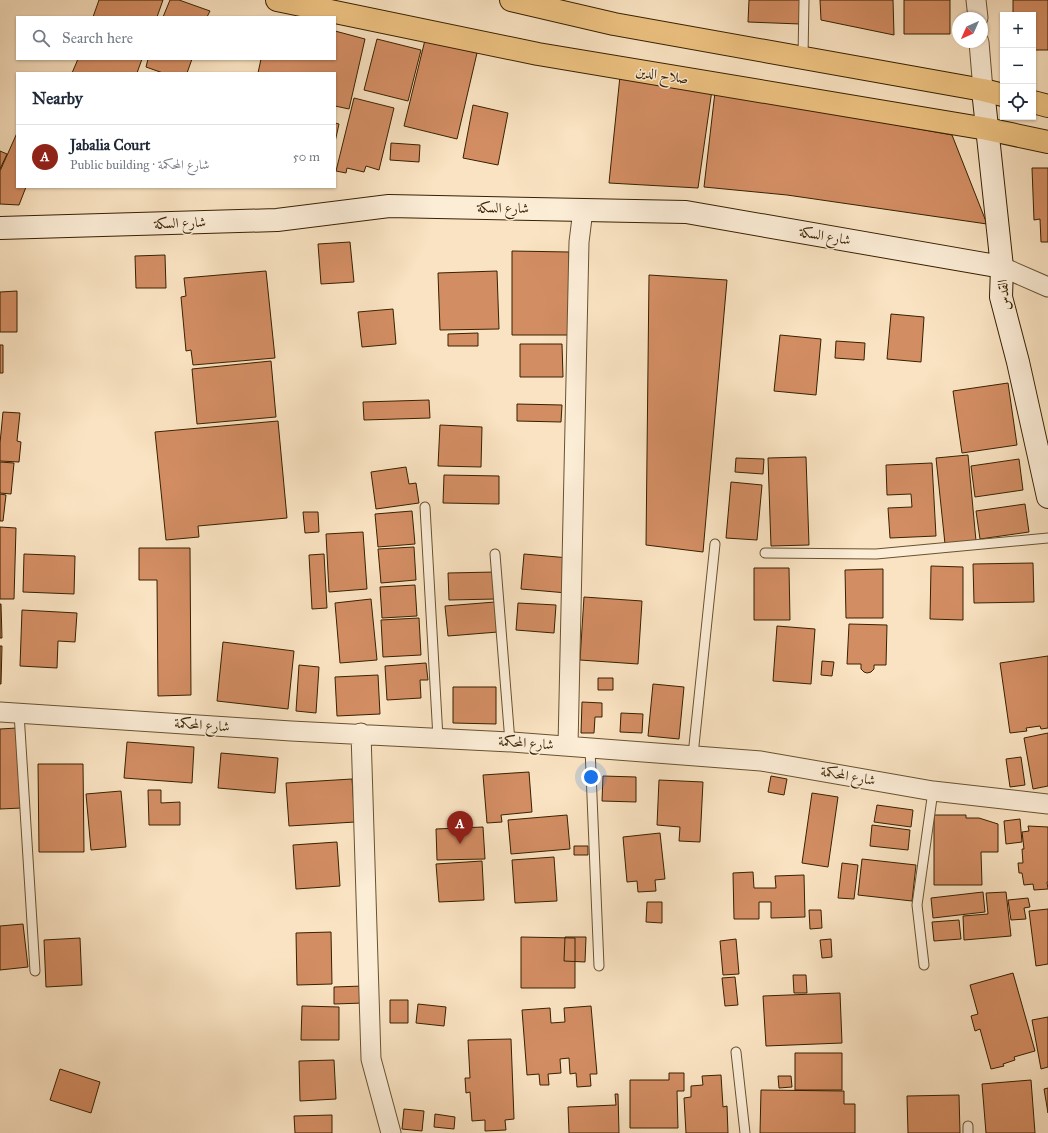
<!DOCTYPE html>
<html lang="en">
<head>
<meta charset="utf-8">
<style>
	:root { --surface:#fff; --page:#f2f2f3; --text:#1f2937; --muted:#747a83; --line:#e0e1e3; --accent:#8f2418 }
	body { margin:0; font-family:"IM FELL Great Primer",Amiri,serif; background:var(--page); color:var(--text) }
	.controls { position:absolute; right:12px; top:12px; display:grid; overflow:hidden; border-radius:0px; box-shadow:0 1px 3px #0004 }
	.controls button { width:36px; height:36px; display:grid; place-items:center; padding:0; border:0; border-bottom:1px solid var(--line); background:var(--surface); color:var(--text); font:20px sans-serif }
	.compass { position:absolute; left:952px; top:12px; width:36px; height:36px; border-radius:50%; background:var(--surface); box-shadow:0 1px 3px #0004; rotate:225deg }
	.you { position:absolute; left:591px; top:777px; width:14px; height:14px; margin:-10px; border:3px solid #fff; border-radius:50%; background:#1a73e8; box-shadow:0 0 0 6px #1a73e833 }
	.badge { display:grid; place-items:center; width:26px; height:26px; border-radius:50%; background:var(--accent); color:#fff; font-size:13px; font-weight:700 }
	.pin { position:absolute; translate:-50% -33px; filter:drop-shadow(0 1px 2px #0008) }
	.pin::after { content:''; position:absolute; top:21px; width:14px; height:12px; background:inherit; clip-path:polygon(0 0,100% 0,50% 100%) }
	.list { margin:0; padding:0; list-style:none }
	h2 { display:flex; justify-content:space-between; align-items:center; height:52px; margin:0; padding:0 16px; font-size:17px }
	h2 small { font-size:13px; font-weight:400; color:var(--muted) }
	.list li { display:grid; grid-template-columns:26px 1fr auto; gap:12px; align-items:center; box-sizing:border-box; height:64px; padding:0 16px; border-top:1px solid var(--line) }
	.list b { display:block; font-size:15px; white-space:nowrap }
	.list p { margin:0; font-size:13px; white-space:nowrap; color:var(--muted) }
	.list em { font-size:13px; font-style:normal; color:var(--muted) }
	.icon { flex:none; width:22px; height:22px; fill:none; stroke:currentColor; stroke-width:2; stroke-linecap:round; stroke-linejoin:round }
	.map { position:relative; flex:none; width:1048px; height:1133px; overflow:hidden }
	.search { position:absolute; background:var(--surface); box-shadow:0 1px 3px #0004; left:16px; top:16px; width:320px; height:44px; display:flex; align-items:center; gap:10px; box-sizing:border-box; padding:0 14px; border-radius:0px; color:var(--muted); font-size:15px }
	.panel { position:absolute; background:var(--surface); box-shadow:0 1px 3px #0004; left:16px; top:72px; width:320px; height:116px; border-radius:0px }
	.map>svg:first-child { display:block }
</style>
</head>
<body>
<div class="map">
<svg width="1048" height="1133" viewBox="0 0 1048 1133">
	<rect width="100%" height="100%" fill="#fae3c2"/>
	<filter id="stains"><feTurbulence type="fractalNoise" baseFrequency=".005" numOctaves="4"/><feColorMatrix values="0 0 0 0 .2 0 0 0 0 .09 0 0 0 0 .02 0 0 0 .5 -.17"/></filter>
	<radialGradient id="worn" r=".72"><stop offset=".6" stop-color="#630" stop-opacity="0"/><stop offset="1" stop-color="#630" stop-opacity=".3"/></radialGradient>
	<path fill="#d38d63" stroke="#382100" d="M 99,0 L 163,0 L 157,17 L 93,17 Z
		M 170,0 L 179,0 L 210,11 L 207,17 L 163,17 Z
		M 749,0 L 801,0 L 800,24 L 748,22 Z
		M 820,0 L 893,0 L 894,35 L 821,20 Z
		M 904,0 L 950,0 L 950,34 L 904,34 Z
		M 1013,0 L 1048,0 L 1048,50 L 1034,50 L 1033,15 L 1013,15 Z
		M 335,31 L 365,39 L 349,109 L 335,106 L 335,73 L 258,73 L 261,59 L 335,59 Z
		M 377,39 L 421,50 L 408,101 L 364,90 Z
		M 425,40 L 477,53 L 457,139 L 404,126 Z
		M 78,59 L 142,59 L 137,73 L 72,73 Z
		M 148,59 L 192,59 L 187,73 L 163,73 L 146,67 Z
		M 620,76 L 712,90 L 698,188 L 609,183 Z
		M 715,92 L 952,135 L 987,224 L 787,195 L 704,187 Z
		M 354,98 L 394,108 L 379,170 L 366,166 L 364,172 L 347,168 L 346,173 L 336,171 Z
		M 473,105 L 508,113 L 498,165 L 463,158 Z
		M 335,123 L 339,124 L 335,142 Z
		M 17,133 L 17,187 L 26,187 L 19,205 L 0,204 L 0,171 Z
		M 391,143 L 420,145 L 419,162 L 390,160 Z
		M 0,151 L 7,154 L 0,169 Z
		M 1032,168 L 1048,168 L 1048,242 L 1041,242 L 1040,219 L 1034,220 Z
		M 350,242 L 354,282 L 321,284 L 318,244 Z
		M 512,251 L 569,252 L 569,335 L 512,335 Z
		M 165,255 L 166,288 L 136,288 L 135,256 Z
		M 266,271 L 275,358 L 193,365 L 191,350 L 186,351 L 181,297 L 186,296 L 184,278 Z
		M 497,271 L 499,329 L 440,330 L 438,273 Z
		M 649,275 L 727,280 L 703,552 L 646,545 Z
		M 17,291 L 17,332 L 0,332 L 0,292 Z
		M 393,309 L 396,344 L 362,347 L 358,312 Z
		M 891,314 L 924,317 L 921,362 L 887,359 Z
		M 478,333 L 478,346 L 448,346 L 448,334 Z
		M 780,335 L 821,339 L 816,395 L 774,391 Z
		M 836,341 L 865,343 L 864,360 L 835,358 Z
		M 520,344 L 562,344 L 563,377 L 520,377 Z
		M 0,345 L 3,345 L 3,373 L 0,373 Z
		M 271,361 L 276,417 L 197,424 L 192,369 Z
		M 1008,383 L 1017,445 L 962,453 L 953,391 Z
		M 429,400 L 430,418 L 364,420 L 363,402 Z
		M 517,404 L 562,405 L 561,422 L 517,421 Z
		M 3,412 L 20,413 L 17,441 L 21,442 L 19,462 L 0,461 L 0,443 Z
		M 278,421 L 287,518 L 198,526 L 199,537 L 166,540 L 155,432 Z
		M 440,425 L 482,427 L 481,467 L 438,466 Z
		M 968,455 L 976,541 L 945,544 L 936,458 Z
		M 806,457 L 809,545 L 771,546 L 768,458 Z
		M 736,458 L 764,459 L 763,474 L 735,472 Z
		M 1019,459 L 1023,490 L 975,497 L 971,466 Z
		M 0,462 L 14,463 L 11,494 L 0,493 Z
		M 932,463 L 936,536 L 890,538 L 888,508 L 912,507 L 911,494 L 887,495 L 886,465 Z
		M 406,467 L 409,484 L 416,483 L 419,503 L 376,509 L 371,472 Z
		M 444,475 L 499,476 L 499,504 L 443,503 Z
		M 731,482 L 762,485 L 757,540 L 726,538 Z
		M 0,494 L 6,495 L 3,521 L 0,521 Z
		M 1025,504 L 1029,532 L 980,539 L 976,511 Z
		M 412,511 L 415,544 L 378,547 L 375,514 Z
		M 303,512 L 318,512 L 319,532 L 305,533 Z
		M 0,527 L 16,528 L 14,599 L 0,599 Z
		M 363,532 L 367,589 L 329,592 L 326,534 Z
		M 414,547 L 416,580 L 381,583 L 378,549 Z
		M 139,548 L 190,548 L 191,695 L 158,696 L 157,580 L 139,580 Z
		M 24,554 L 75,556 L 74,594 L 23,592 Z
		M 324,554 L 327,608 L 312,609 L 309,555 Z
		M 524,554 L 569,558 L 567,593 L 521,589 Z
		M 1033,563 L 1034,602 L 974,603 L 973,564 Z
		M 931,566 L 963,567 L 963,620 L 930,619 Z
		M 754,568 L 789,568 L 790,620 L 754,620 Z
		M 883,569 L 883,618 L 846,618 L 845,570 Z
		M 495,572 L 496,599 L 449,600 L 448,573 Z
		M 415,585 L 417,616 L 382,618 L 380,587 Z
		M 584,597 L 642,601 L 638,664 L 580,660 Z
		M 371,599 L 377,660 L 340,663 L 335,603 Z
		M 495,602 L 498,632 L 448,636 L 445,606 Z
		M 518,603 L 556,605 L 554,633 L 516,630 Z
		M 0,604 L 1,604 L 2,638 L 0,638 Z
		M 22,610 L 77,613 L 75,642 L 58,641 L 57,668 L 20,666 Z
		M 419,618 L 421,655 L 383,657 L 381,620 Z
		M 849,624 L 887,625 L 886,665 L 874,665 L 874,669 L 871,672 L 867,673 L 864,672 L 861,669 L 861,664 L 847,664 Z
		M 777,626 L 815,629 L 811,684 L 773,681 Z
		M 223,642 L 294,651 L 288,709 L 217,701 Z
		M 0,646 L 2,646 L 1,684 L 0,684 Z
		M 1048,656 L 1048,728 L 1041,729 L 1040,726 L 1026,728 L 1027,731 L 1010,733 L 1000,663 Z
		M 822,661 L 834,662 L 832,676 L 821,675 Z
		M 426,663 L 428,680 L 420,680 L 421,698 L 387,700 L 385,666 Z
		M 299,665 L 319,667 L 316,713 L 296,711 Z
		M 378,675 L 380,714 L 337,716 L 335,677 Z
		M 598,678 L 613,678 L 613,690 L 598,690 Z
		M 653,684 L 684,687 L 679,739 L 648,736 Z
		M 453,687 L 496,687 L 496,724 L 453,723 Z
		M 582,702 L 602,703 L 602,717 L 595,717 L 594,733 L 581,733 Z
		M 621,713 L 643,714 L 642,733 L 620,732 Z
		M 17,728 L 22,808 L 0,809 L 0,729 Z
		M 1048,733 L 1048,786 L 1033,789 L 1024,738 Z
		M 127,742 L 194,747 L 192,783 L 124,778 Z
		M 221,753 L 278,758 L 275,793 L 218,788 Z
		M 1021,757 L 1025,785 L 1010,787 L 1006,759 Z
		M 38,764 L 83,764 L 84,852 L 39,852 Z
		M 529,772 L 532,812 L 501,815 L 502,822 L 487,823 L 483,775 Z
		M 603,776 L 636,777 L 636,802 L 602,801 Z
		M 771,776 L 787,779 L 784,795 L 768,792 Z
		M 352,779 L 355,822 L 289,826 L 286,783 Z
		M 659,780 L 703,782 L 700,842 L 679,841 L 680,827 L 657,825 Z
		M 148,790 L 161,790 L 161,803 L 180,802 L 180,825 L 149,825 Z
		M 121,791 L 126,847 L 91,850 L 86,794 Z
		M 812,793 L 838,797 L 828,867 L 802,863 Z
		M 877,805 L 913,810 L 911,827 L 874,822 Z
		M 567,815 L 570,849 L 511,854 L 508,820 Z
		M 934,815 L 966,815 L 966,818 L 979,818 L 998,824 L 998,852 L 981,852 L 982,885 L 934,885 Z
		M 1020,819 L 1022,842 L 1006,844 L 1004,821 Z
		M 872,825 L 910,830 L 908,850 L 870,846 Z
		M 1028,826 L 1048,827 L 1048,882 L 1047,882 L 1048,889 L 1034,890 L 1033,884 L 1024,885 L 1022,873 L 1019,873 L 1018,863 L 1023,863 L 1022,849 L 1024,849 L 1022,832 L 1029,831 Z
		M 483,827 L 485,859 L 437,860 L 436,829 Z
		M 660,833 L 665,879 L 655,880 L 656,891 L 638,892 L 637,881 L 627,882 L 623,837 Z
		M 337,842 L 340,886 L 296,889 L 293,845 Z
		M 574,846 L 588,846 L 588,855 L 574,855 Z
		M 554,857 L 557,901 L 515,903 L 512,860 Z
		M 862,859 L 916,865 L 912,901 L 858,895 Z
		M 482,861 L 484,900 L 439,902 L 436,864 Z
		M 842,863 L 858,865 L 854,899 L 838,898 Z
		M 753,872 L 754,888 L 776,888 L 775,876 L 804,875 L 805,917 L 771,918 L 771,902 L 759,902 L 759,919 L 734,919 L 733,873 Z
		M 983,892 L 985,912 L 933,918 L 931,898 Z
		M 1006,892 L 1011,936 L 964,940 L 963,916 L 988,914 L 986,893 Z
		M 1028,898 L 1030,907 L 1024,908 L 1026,919 L 1011,920 L 1008,900 Z
		M 647,902 L 662,902 L 662,923 L 646,922 Z
		M 1048,909 L 1048,964 L 1036,966 L 1029,911 Z
		M 809,910 L 821,910 L 822,928 L 810,929 Z
		M 959,920 L 961,939 L 934,941 L 932,922 Z
		M 23,924 L 28,967 L 0,970 L 0,926 Z
		M 331,932 L 332,984 L 297,985 L 296,933 Z
		M 521,937 L 575,938 L 575,988 L 521,988 Z
		M 565,937 L 586,937 L 585,962 L 564,961 Z
		M 80,938 L 82,985 L 46,987 L 44,940 Z
		M 736,939 L 739,974 L 723,975 L 720,941 Z
		M 831,939 L 832,957 L 822,958 L 820,940 Z
		M 1013,973 L 1035,1051 L 1014,1057 L 1015,1060 L 1003,1064 L 1004,1066 L 991,1069 L 980,1029 L 975,1031 L 971,1016 L 978,1014 L 970,985 Z
		M 793,975 L 806,975 L 807,993 L 794,993 Z
		M 735,977 L 738,1005 L 725,1006 L 722,978 Z
		M 363,986 L 364,1003 L 334,1004 L 334,987 Z
		M 840,993 L 842,1043 L 766,1046 L 763,996 Z
		M 390,1000 L 408,1000 L 408,1023 L 390,1023 Z
		M 418,1004 L 446,1007 L 444,1026 L 416,1023 Z
		M 302,1006 L 339,1007 L 339,1040 L 301,1040 Z
		M 591,1006 L 597,1074 L 590,1074 L 591,1086 L 577,1087 L 576,1073 L 570,1074 L 569,1058 L 560,1059 L 561,1073 L 548,1074 L 549,1085 L 540,1085 L 539,1074 L 527,1075 L 522,1010 L 550,1008 L 551,1023 L 565,1022 L 564,1008 Z
		M 1048,1017 L 1048,1067 L 1041,1069 L 1032,1020 Z
		M 511,1039 L 514,1119 L 505,1120 L 506,1130 L 485,1131 L 485,1120 L 472,1121 L 470,1092 L 466,1093 L 465,1078 L 470,1078 L 468,1040 Z
		M 795,1053 L 842,1053 L 842,1090 L 795,1090 Z
		M 334,1060 L 336,1099 L 300,1101 L 299,1061 Z
		M 60,1069 L 100,1082 L 91,1113 L 50,1100 Z
		M 669,1073 L 684,1073 L 684,1091 L 677,1091 L 678,1128 L 630,1128 L 630,1080 L 669,1080 Z
		M 721,1075 L 723,1107 L 727,1106 L 728,1133 L 686,1133 L 684,1098 L 691,1097 L 691,1086 L 703,1085 L 702,1076 Z
		M 778,1076 L 791,1076 L 792,1087 L 779,1088 Z
		M 1031,1080 L 1035,1133 L 986,1133 L 982,1084 Z
		M 1048,1088 L 1048,1113 L 1044,1089 Z
		M 761,1090 L 844,1091 L 844,1104 L 855,1104 L 855,1133 L 760,1133 Z
		M 615,1094 L 618,1094 L 619,1133 L 569,1133 L 568,1107 L 616,1105 Z
		M 959,1095 L 960,1133 L 908,1133 L 907,1096 Z
		M 404,1109 L 424,1111 L 422,1131 L 402,1129 Z
		M 435,1114 L 455,1117 L 454,1129 L 434,1127 Z
		M 332,1115 L 332,1133 L 295,1133 L 294,1116 Z"/>
	<g fill="none" stroke-linecap="round" stroke-linejoin="round">
		<g stroke="#685230" stroke-width="11">
			<path id="lane" d="M 803,57 L 804,0
				M 425,507 L 438,738
				M 765,553 L 876,554 L 1048,538
				M 495,554 L 510,742
				M 19,713 L 35,971
				M 590,748 L 599,966
				M 693,755 L 715,544
				M 924,965 L 917,905 L 933,791
				M 736,1052 L 745,1133
				M 968,1126 L 968,1133"/>
		</g>
		<g stroke="#685230" stroke-width="21">
			<path id="street" d="M 976,0 L 978,18
				M 979,42 L 983,90
				M 1002,267 L 1048,287
				M 0,712 L 291,731 L 512,742 L 761,761 L 933,791 L 1048,804
				M 361,733 L 371,1059 L 391,1133
				M 568,746 L 579,242 L 583,210"/>
		</g>
		<g stroke="#382100" stroke-width="24">
			<path id="secondary" d="M 983,90 L 1002,267 L 1001,297 L 1018,362 L 1048,497
				M 0,228 L 277,220 L 389,206 L 686,212 L 1002,267"/>
		</g>
		<g stroke="#382100" stroke-width="24">
			<path id="highway" d="M 277,0 L 538,54 L 987,129 L 1048,142
				M 511,0 L 614,24 L 983,90 L 1003,95
				M 1033,102 L 1048,106"/>
		</g>
		<use href="#lane" stroke="#fcedd7" stroke-width="9"/>
		<use href="#street" stroke="#fcedd7" stroke-width="19"/>
		<use href="#secondary" stroke="#fcedd7" stroke-width="22"/>
		<use href="#highway" stroke="#edc281" stroke-width="22"/>
	</g>
	<g text-anchor="middle" dominant-baseline="central" stroke-width="3" stroke-linejoin="round" paint-order="stroke">
		<g font-size="14" fill="#382100" stroke="#fcedd7">
			<text transform="translate(662 75) rotate(9)">صلاح الدين</text>
			<text transform="translate(503 208) rotate(1)">شارع السكة</text>
			<text transform="translate(180 223) rotate(-2)">شارع السكة</text>
			<text transform="translate(825 236) rotate(10)">شارع السكة</text>
			<text transform="translate(1004 295) rotate(-96)">القدس</text>
			<text transform="translate(202 725) rotate(4)">شارع المحكمة</text>
			<text transform="translate(526 743) rotate(4)">شارع المحكمة</text>
			<text transform="translate(848 776) rotate(10)">شارع المحكمة</text>
		</g>
	</g>
	<rect width="100%" height="100%" filter="url(#stains)"/>
	<rect width="100%" height="100%" fill="url(#worn)"/>
</svg>
<div class="controls">
<button>+</button>
<button>−</button>
<button><svg class="icon" aria-label="locate" viewBox="0 0 24 24"><circle cx="12" cy="12" r="6"/><path d="M12 2v4M12 18v4M2 12h4M18 12h4"/></svg></button>
</div>
<svg class="compass" viewBox="-18 -18 36 36"><path d="M0-13l5 13h-10z" fill="#e53935"/><path d="M0 13l5-13h-10z" fill="#747a83"/></svg>
<div class="you"></div>
<div class="pin badge" style="left:460px;top:844px">A</div>
<div class="search"><svg class="icon" aria-label="search" viewBox="0 0 24 24"><circle cx="10" cy="10" r="6"/><path d="M15 15l6 6"/></svg>Search here</div>
<section class="panel">
<h2>Nearby<small></small></h2>
<ul class="list">
<li><span class="badge">A</span><div><b>Jabalia Court</b><p>Public building · شارع المحكمة</p></div><em>50 m</em></li>
</ul>
</section>
</div>
</body>
</html>
